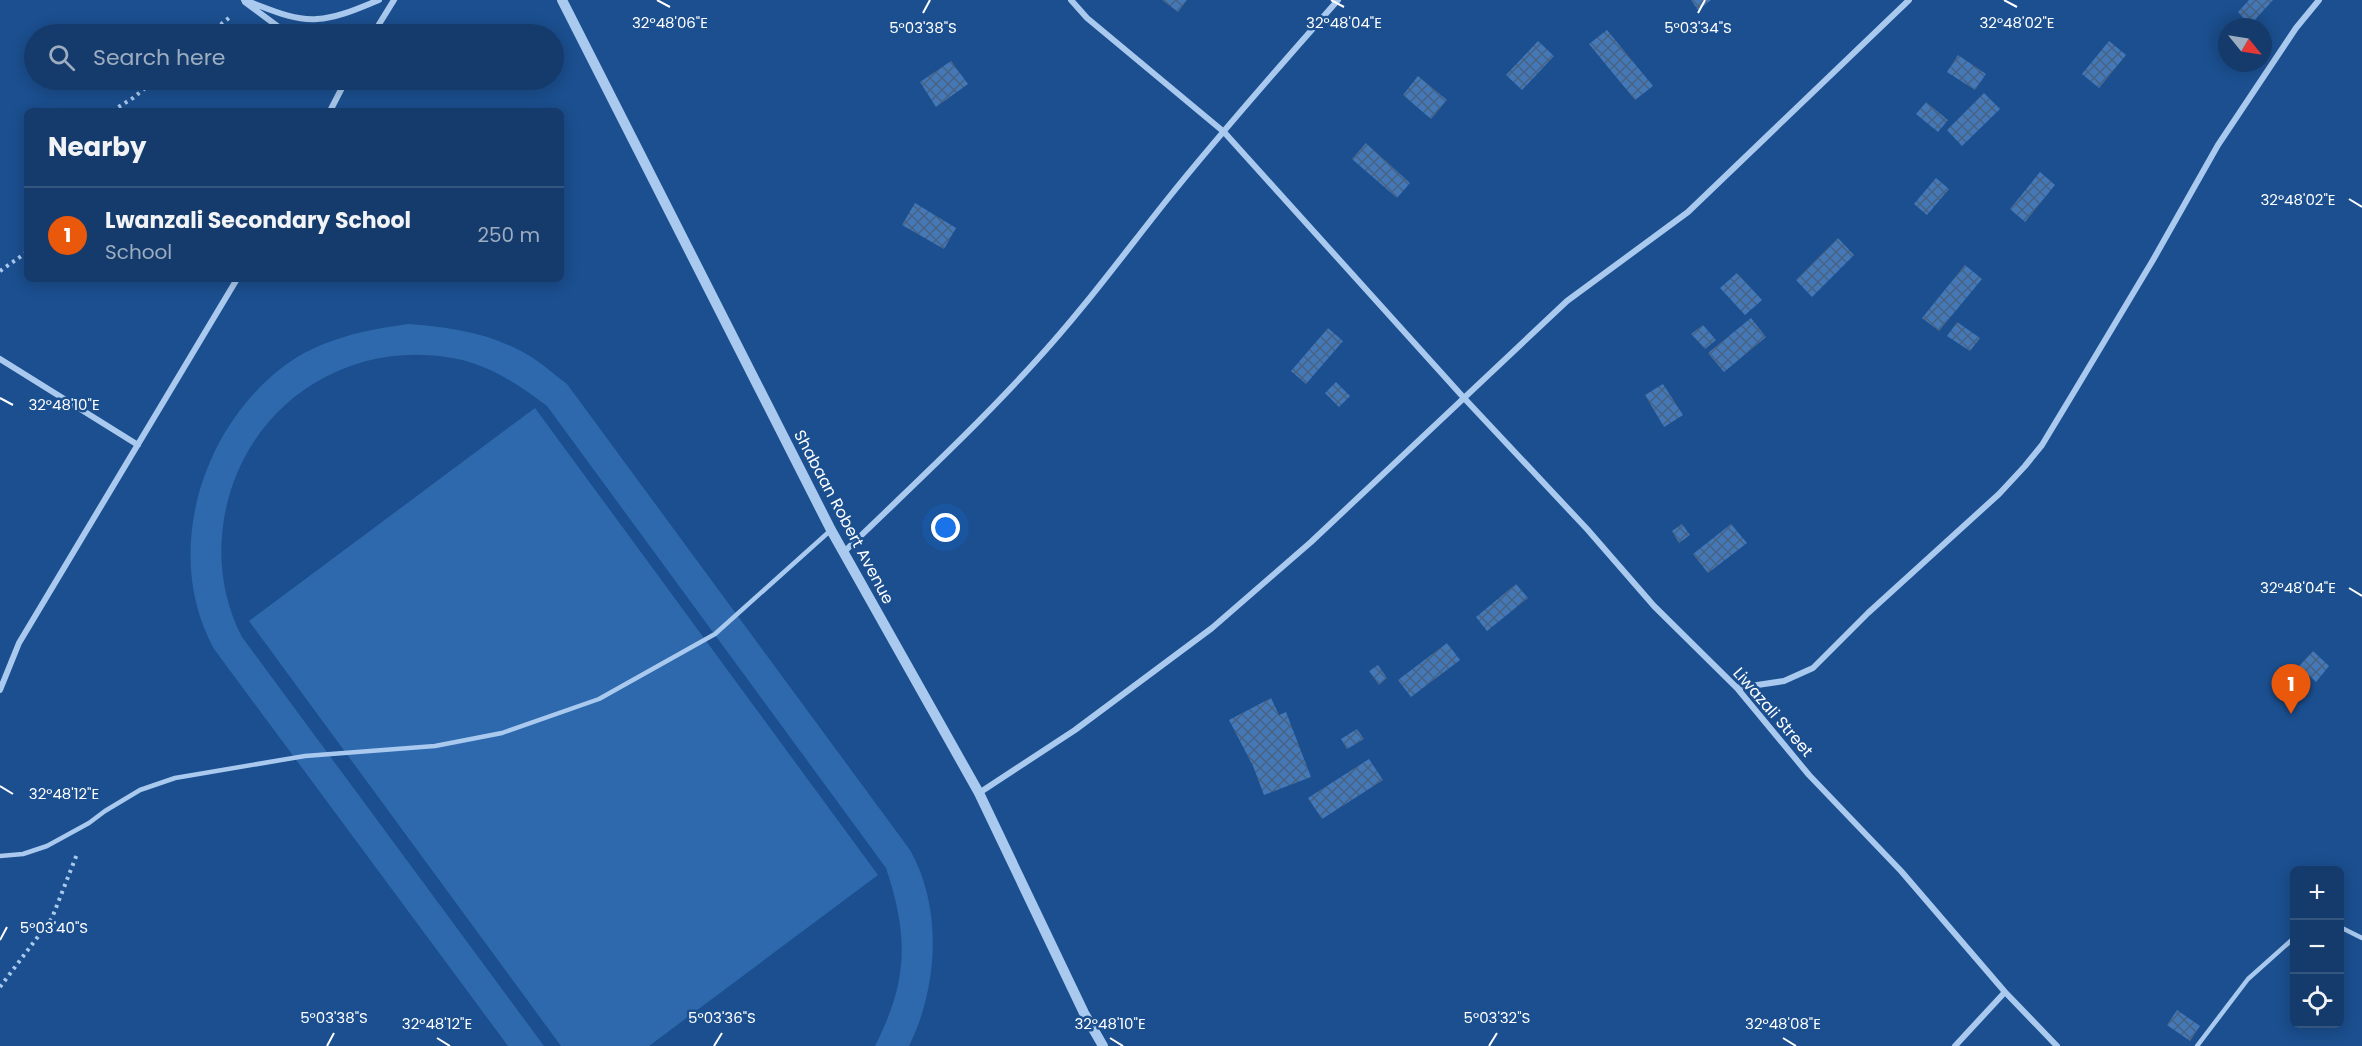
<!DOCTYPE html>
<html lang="en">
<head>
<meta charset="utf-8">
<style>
	:root { --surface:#143b6b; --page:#214673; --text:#f1f3f6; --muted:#9dadc1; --line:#33557e; --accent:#ea580c }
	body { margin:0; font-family:Poppins,sans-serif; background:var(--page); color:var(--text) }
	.controls { position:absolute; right:18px; bottom:18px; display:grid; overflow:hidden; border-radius:9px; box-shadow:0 3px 15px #0003 }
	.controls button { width:54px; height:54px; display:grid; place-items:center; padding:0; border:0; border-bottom:2px solid var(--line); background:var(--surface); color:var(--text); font:30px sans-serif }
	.compass { position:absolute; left:2218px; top:18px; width:54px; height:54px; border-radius:50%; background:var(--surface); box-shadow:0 3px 15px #0003; rotate:120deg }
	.you { position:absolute; left:946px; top:528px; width:21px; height:21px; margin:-15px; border:4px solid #fff; border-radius:50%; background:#1a73e8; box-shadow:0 0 0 9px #1a73e833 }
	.badge { display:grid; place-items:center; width:39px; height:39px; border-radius:50%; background:var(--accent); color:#fff; font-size:20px; font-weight:700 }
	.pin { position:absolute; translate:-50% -50px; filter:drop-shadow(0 2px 3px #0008) }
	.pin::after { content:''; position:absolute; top:32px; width:21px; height:18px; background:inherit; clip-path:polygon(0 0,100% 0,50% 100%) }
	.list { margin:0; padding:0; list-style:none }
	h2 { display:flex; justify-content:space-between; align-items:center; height:78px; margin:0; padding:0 24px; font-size:26px }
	h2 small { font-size:20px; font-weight:400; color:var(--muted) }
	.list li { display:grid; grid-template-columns:39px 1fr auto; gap:18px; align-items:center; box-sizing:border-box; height:96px; padding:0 24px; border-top:2px solid var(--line) }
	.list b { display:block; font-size:22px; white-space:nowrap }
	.list p { margin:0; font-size:20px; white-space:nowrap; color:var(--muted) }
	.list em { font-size:20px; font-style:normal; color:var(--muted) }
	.icon { flex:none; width:33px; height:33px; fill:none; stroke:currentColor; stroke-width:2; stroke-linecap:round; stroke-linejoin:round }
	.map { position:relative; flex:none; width:2362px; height:1046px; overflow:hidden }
	.search { position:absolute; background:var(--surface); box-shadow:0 3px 15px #0003; left:24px; top:24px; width:540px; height:66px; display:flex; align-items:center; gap:15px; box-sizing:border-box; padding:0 21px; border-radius:33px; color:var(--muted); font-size:22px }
	.panel { position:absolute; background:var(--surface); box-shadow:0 3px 15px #0003; left:24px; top:108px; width:540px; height:174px; border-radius:9px }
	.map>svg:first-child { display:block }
</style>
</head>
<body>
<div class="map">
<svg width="2362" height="1046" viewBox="0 0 2362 1046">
	<defs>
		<pattern id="building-cross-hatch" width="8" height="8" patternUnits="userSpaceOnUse" patternTransform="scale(1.5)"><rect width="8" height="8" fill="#4478b7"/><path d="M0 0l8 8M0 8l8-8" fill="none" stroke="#486282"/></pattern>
	</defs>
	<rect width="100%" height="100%" fill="#1b4f8f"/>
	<path fill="#2e69ad" d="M 408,324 C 453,327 495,334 533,358 C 545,366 556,376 567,384 L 910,850 C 943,908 938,988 909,1046 L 875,1046 C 908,981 909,937 886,868 L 547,406 C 517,383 485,362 446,357 C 332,340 231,421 222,536 C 219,570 226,607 242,637 L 544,1046 L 508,1046 L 214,649 C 162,554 201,429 284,366 C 320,339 365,330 408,324 Z
		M 535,408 L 878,875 L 649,1046 L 561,1046 L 249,621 Z"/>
	<path fill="url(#building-cross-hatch)" d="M 1162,0 L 1187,0 L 1178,12 Z
		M 1691,0 L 1711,0 L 1698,10 Z
		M 2249,0 L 2273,0 L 2250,25 L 2238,12 Z
		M 1607,30 L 1653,86 L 1635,100 L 1589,44 Z
		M 1538,41 L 1554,56 L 1522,90 L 1506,75 Z
		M 2109,41 L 2126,55 L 2099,88 L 2082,74 Z
		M 1958,55 L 1986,74 L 1975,90 L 1947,72 Z
		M 951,61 L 968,84 L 936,107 L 920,82 Z
		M 1418,76 L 1447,100 L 1431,119 L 1403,95 Z
		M 1984,93 L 2000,109 L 1962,146 L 1947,130 Z
		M 1926,102 L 1948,120 L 1938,132 L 1916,114 Z
		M 1366,143 L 1410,183 L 1397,198 L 1352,159 Z
		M 2040,172 L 2055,185 L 2025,222 L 2010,209 Z
		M 1936,178 L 1949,189 L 1927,215 L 1914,204 Z
		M 915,203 L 956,228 L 944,249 L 902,225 Z
		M 1838,238 L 1854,255 L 1812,297 L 1796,280 Z
		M 1965,265 L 1982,279 L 1939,331 L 1922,318 Z
		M 1737,273 L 1762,300 L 1745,315 L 1720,288 Z
		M 1751,318 L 1766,337 L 1724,372 L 1708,353 Z
		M 1957,322 L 1980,338 L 1970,351 L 1947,336 Z
		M 1703,325 L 1716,340 L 1705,349 L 1691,334 Z
		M 1328,328 L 1343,341 L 1306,384 L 1291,371 Z
		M 1336,382 L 1350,396 L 1339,407 L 1325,393 Z
		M 1663,384 L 1683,415 L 1664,427 L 1645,395 Z
		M 1682,524 L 1690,535 L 1679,543 L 1672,531 Z
		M 1731,524 L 1747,543 L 1708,573 L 1693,554 Z
		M 1516,584 L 1528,598 L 1487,631 L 1476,617 Z
		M 1447,643 L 1460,660 L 1411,697 L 1398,680 Z
		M 2313,651 L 2329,666 L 2316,682 L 2299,666 Z
		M 1378,665 L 1387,678 L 1379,685 L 1369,671 Z
		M 1271,698 L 1279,715 L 1286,712 L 1311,777 L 1264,795 L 1253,766 L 1229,720 Z
		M 1357,729 L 1364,739 L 1347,749 L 1341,739 Z
		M 1369,759 L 1383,780 L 1322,819 L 1308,798 Z
		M 2177,1010 L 2200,1026 L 2190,1041 L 2167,1025 Z"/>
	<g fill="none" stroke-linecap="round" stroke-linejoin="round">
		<path stroke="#a9c9ee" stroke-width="4" stroke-dasharray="3 4.5" stroke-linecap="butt" d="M 209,34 L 230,17
			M 112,111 L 133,98 L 155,80
			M 0,271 L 27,252
			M 0,987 L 52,918 L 77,854"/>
		<path stroke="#a9c9ee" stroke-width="4.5" d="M 0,856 L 23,854 L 47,846 L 89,823 L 105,811 L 140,790 L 175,778 L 305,756 L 435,746 L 502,733 L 599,699 L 715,634 L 831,530
			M 2340,927 L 2362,938
			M 2197,1046 L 2248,979 L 2294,938"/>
		<path stroke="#a9c9ee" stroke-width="6" d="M 244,0 C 267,8 292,21 317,19 C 338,18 359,8 379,0
			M 1071,0 L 1087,18 L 1224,132 L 1464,398 L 1587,529 L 1654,606 L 1737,688 L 1809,775 L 1901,871 L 2005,992 L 2057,1046
			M 245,2 L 288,34
			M 373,34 L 394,0
			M 330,111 L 346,80
			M 0,359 L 138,445
			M 844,552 C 908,490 974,429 1034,363 C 1082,311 1123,255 1166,201 C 1221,132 1280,66 1338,0
			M 1737,688 L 1784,681 L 1813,668 L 1868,613 L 1999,494 L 2025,466 L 2042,445 L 2077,387 L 2153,260 L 2218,145 L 2296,28 L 2319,0
			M 0,690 L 19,643 L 237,279
			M 979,793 L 1075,730 L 1212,628 L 1311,542 L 1567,301 L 1688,212 L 1909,0
			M 1955,1046 L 2005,992"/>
		<path stroke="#a9c9ee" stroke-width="10" d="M 562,0 L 831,530 L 979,793 L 1084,1013 L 1103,1046"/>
	</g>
	<path fill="none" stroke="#fff" stroke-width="2" d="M 657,0 L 670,7M 1331,0 L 1344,7M 2004,0 L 2017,7M 923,13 L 930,0M 1698,13 L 1705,0M 2349,199 L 2362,207M 0,398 L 13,405M 2349,588 L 2362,596M 0,786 L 13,794M 0,940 L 7,927M 437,1038 L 450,1046M 1110,1038 L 1123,1046M 1783,1038 L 1796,1046M 327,1046 L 334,1033M 714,1046 L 722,1033M 1489,1046 L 1497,1033"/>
	<g text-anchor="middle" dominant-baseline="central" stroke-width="5" stroke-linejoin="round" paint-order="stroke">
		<g font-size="16" fill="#fff" stroke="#1b4f8f">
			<text transform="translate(844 517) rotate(62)">Shabaan Robert Avenue</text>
			<text transform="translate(1773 712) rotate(49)">Liwazali Street</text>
		</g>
	</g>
	<g font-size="15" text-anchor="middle" fill="#fff" stroke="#1b4f8f" stroke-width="5" stroke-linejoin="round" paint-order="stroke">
		<text x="670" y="28">32°48'06"E</text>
		<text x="1344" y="28">32°48'04"E</text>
		<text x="2017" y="28">32°48'02"E</text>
		<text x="923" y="33">5°03'38"S</text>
		<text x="1698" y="33">5°03'34"S</text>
		<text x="2298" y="205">32°48'02"E</text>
		<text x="64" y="410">32°48'10"E</text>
		<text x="2298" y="593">32°48'04"E</text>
		<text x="64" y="799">32°48'12"E</text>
		<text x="54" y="933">5°03'40"S</text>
		<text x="334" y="1023">5°03'38"S</text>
		<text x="722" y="1023">5°03'36"S</text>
		<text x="1497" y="1023">5°03'32"S</text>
		<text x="437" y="1029">32°48'12"E</text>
		<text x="1110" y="1029">32°48'10"E</text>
		<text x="1783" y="1029">32°48'08"E</text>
	</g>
</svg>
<div class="controls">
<button>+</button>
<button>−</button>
<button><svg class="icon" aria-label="locate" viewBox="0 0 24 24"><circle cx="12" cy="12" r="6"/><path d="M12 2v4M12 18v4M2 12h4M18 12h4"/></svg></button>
</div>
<svg class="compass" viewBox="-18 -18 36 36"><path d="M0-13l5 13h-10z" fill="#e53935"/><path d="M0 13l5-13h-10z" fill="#9dadc1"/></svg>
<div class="you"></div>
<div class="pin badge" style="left:2291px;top:714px">1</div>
<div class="search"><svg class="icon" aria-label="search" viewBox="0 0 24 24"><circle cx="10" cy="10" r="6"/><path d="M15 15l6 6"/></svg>Search here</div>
<section class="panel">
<h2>Nearby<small></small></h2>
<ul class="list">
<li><span class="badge">1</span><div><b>Lwanzali Secondary School</b><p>School</p></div><em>250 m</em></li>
</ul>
</section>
</div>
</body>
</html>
